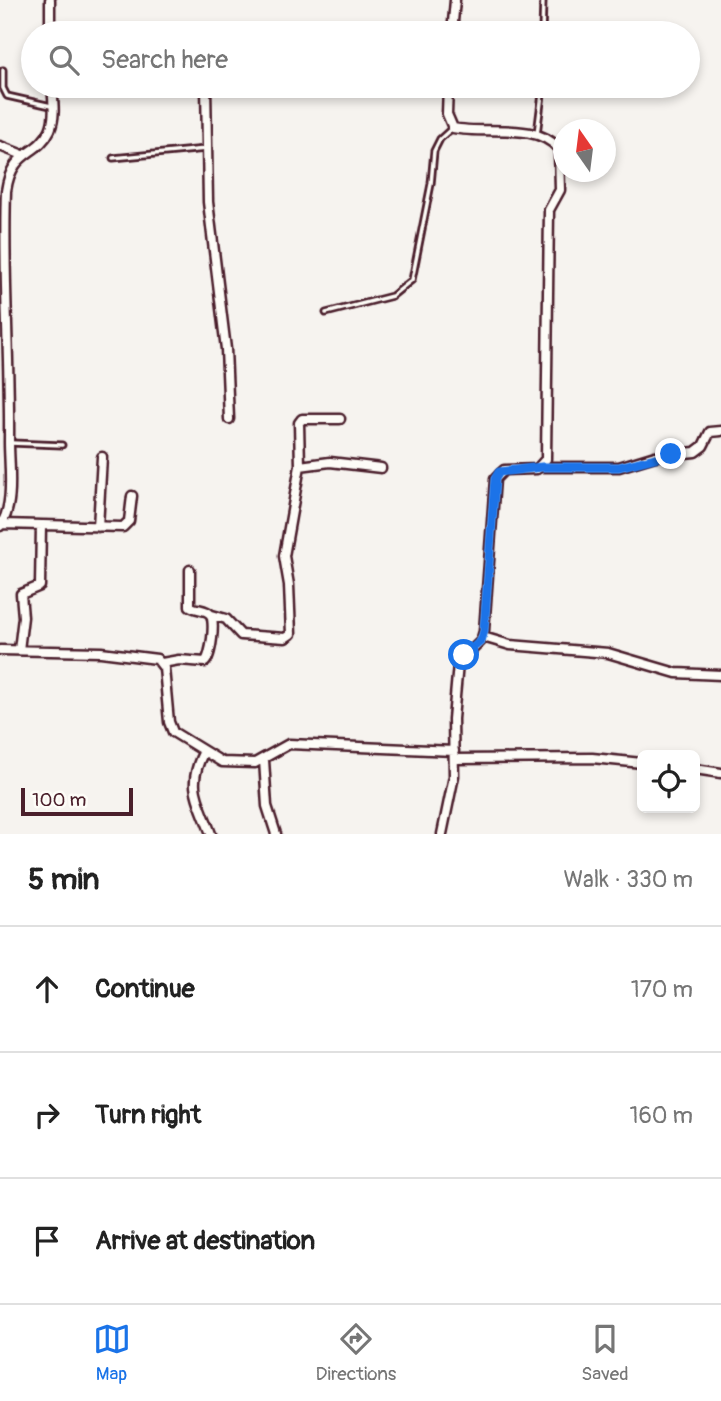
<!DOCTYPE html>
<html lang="en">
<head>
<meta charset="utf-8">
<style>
	:root { --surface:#fff; --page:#f6f6f6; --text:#222; --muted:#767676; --line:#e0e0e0; --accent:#1a73e8 }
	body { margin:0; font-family:Pangolin,sans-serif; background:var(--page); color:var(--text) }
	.controls { position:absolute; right:21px; bottom:21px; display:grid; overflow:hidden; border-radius:10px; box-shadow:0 4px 10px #0003 }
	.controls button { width:63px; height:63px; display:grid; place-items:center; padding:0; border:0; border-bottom:2px solid var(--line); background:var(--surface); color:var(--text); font:35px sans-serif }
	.compass { position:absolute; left:553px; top:119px; width:63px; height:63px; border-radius:50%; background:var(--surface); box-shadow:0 4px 10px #0003; rotate:346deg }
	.scale { position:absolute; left:21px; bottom:18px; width:112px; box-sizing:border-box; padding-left:7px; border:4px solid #4a1f2b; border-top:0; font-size:19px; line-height:24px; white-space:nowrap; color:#4a1f2b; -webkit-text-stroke:5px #fdfcf7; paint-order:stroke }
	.stop { position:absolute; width:21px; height:21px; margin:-16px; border:5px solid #1a73e8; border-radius:50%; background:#fff }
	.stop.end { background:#1a73e8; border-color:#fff; box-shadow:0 2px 7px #0008 }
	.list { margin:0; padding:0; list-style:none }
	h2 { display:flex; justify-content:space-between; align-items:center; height:91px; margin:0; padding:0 28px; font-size:30px }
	h2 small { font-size:23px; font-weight:400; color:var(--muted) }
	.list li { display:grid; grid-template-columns:46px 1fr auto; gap:21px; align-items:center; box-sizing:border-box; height:126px; padding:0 28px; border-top:2px solid var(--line) }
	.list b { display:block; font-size:26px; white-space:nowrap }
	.list em { font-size:23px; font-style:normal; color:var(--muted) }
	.icon { flex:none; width:38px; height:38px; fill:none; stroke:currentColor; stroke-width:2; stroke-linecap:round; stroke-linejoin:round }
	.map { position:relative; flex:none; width:721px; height:834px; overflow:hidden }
	.search { position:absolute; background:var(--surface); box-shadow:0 4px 10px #0003; left:21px; right:21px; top:21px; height:77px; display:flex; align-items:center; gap:18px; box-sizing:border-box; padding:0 24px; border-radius:38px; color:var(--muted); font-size:26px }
	.sheet { height:469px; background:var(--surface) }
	nav { display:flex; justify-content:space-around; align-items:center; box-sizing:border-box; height:98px; border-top:2px solid var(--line); background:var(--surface); font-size:19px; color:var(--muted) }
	nav a { display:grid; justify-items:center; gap:4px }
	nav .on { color:var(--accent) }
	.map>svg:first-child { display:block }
</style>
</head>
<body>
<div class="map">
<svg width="721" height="834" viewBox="0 0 721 834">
	<rect width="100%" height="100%" fill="#f6f3ef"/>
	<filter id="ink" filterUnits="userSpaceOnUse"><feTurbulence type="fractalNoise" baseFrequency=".0143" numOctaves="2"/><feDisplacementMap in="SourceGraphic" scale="14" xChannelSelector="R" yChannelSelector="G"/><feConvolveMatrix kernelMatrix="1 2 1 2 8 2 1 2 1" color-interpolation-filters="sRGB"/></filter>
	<g filter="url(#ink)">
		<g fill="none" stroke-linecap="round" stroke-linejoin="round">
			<g stroke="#4a1f2b" stroke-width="9">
				<path id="service" d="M 52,29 L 115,30
					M 542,33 L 543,0
					M 3,70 L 3,88 L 7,96 L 51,106
					M 537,134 L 543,86
					M 113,158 L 206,149
					M 326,313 L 392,296 L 412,280 L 431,184 L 434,151 L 440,139 L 451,129
					M 11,443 L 62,445"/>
			</g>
			<g stroke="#4a1f2b" stroke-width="13">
				<path id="minor" d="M 50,0 L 50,33
					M 378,33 L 452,29
					M 452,33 L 455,0
					M 206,86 L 208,202 L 226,349 L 229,419
					M 0,146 L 23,155
					M 300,466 L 330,462 L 381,468
					M 542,467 L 619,467 L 655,456 L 695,452 L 703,446 L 710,432 L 721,431
					M 2,524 L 123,527 L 129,521 L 132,496
					M 0,526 C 15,506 9,467 9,442 C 10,359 3,275 6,191 C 12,149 37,157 50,130 C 56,117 53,100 52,86
					M 98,527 L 102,457
					M 212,615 L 226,619 L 241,635 L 285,638 L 291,634 L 289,585 L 284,556 L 300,466 L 299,423 L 302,419 L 340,419
					M 483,637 L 510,645 L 608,653 L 676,673 L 721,675
					M 0,650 L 101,652 L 157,659 L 164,668 L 169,722 L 173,732 L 222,762 L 255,763 L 289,744 L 454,751
					M 19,650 L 23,617 L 21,594 L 40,586 L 41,525
					M 162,663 L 179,660 L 205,662 C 211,657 216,620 210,614 C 206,609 195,610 190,606 L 190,570
					M 203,753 C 186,787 199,800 211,834
					M 454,759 L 592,758 L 642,763
					M 264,760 L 267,806 L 276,834
					M 695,769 L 721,773
					M 442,834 L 454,776 L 453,719 L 458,664 L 481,641 L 484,631 L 495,479 L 504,470 L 537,469 L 546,459 L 549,210 L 560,190 L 559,149 C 536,121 485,135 453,128 L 447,114 L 448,86"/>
			</g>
			<use href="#service" stroke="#fdfcf7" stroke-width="3.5"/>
			<use href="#minor" stroke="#fdfcf7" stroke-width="8"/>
		</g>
	</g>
	<g fill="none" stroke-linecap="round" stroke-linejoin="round" filter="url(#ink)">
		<path stroke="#1a73e8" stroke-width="9" d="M 464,655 L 481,641 L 484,631 L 495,479 L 499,472 L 542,467 L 619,467 L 671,454"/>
	</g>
</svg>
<div class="controls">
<button><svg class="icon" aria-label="locate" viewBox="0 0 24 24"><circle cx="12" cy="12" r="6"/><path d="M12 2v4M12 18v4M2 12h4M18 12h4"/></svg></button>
</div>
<svg class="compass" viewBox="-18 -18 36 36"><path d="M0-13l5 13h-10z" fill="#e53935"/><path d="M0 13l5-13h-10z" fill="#767676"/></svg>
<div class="scale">100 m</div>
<div class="stop" style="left:464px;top:655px"></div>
<div class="stop end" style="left:671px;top:454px"></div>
<div class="search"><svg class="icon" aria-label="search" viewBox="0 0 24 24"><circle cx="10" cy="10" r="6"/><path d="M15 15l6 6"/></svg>Search here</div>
</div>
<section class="sheet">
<h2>5 min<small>Walk · 330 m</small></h2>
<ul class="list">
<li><svg class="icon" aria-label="ahead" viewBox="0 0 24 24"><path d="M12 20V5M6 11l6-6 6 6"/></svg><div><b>Continue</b></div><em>170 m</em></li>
<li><svg class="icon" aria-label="right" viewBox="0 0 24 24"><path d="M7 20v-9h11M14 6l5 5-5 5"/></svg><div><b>Turn right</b></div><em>160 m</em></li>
<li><svg class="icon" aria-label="arrive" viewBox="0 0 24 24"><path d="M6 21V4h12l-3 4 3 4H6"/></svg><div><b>Arrive at destination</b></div></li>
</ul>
</section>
<nav>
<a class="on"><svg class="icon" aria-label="map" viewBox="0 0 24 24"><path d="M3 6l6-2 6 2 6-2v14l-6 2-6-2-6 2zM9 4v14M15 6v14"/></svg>Map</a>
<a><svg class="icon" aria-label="directions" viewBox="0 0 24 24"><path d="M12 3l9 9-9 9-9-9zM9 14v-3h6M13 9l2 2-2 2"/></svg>Directions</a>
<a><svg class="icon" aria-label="saved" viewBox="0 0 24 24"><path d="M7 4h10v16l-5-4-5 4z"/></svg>Saved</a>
</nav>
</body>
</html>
